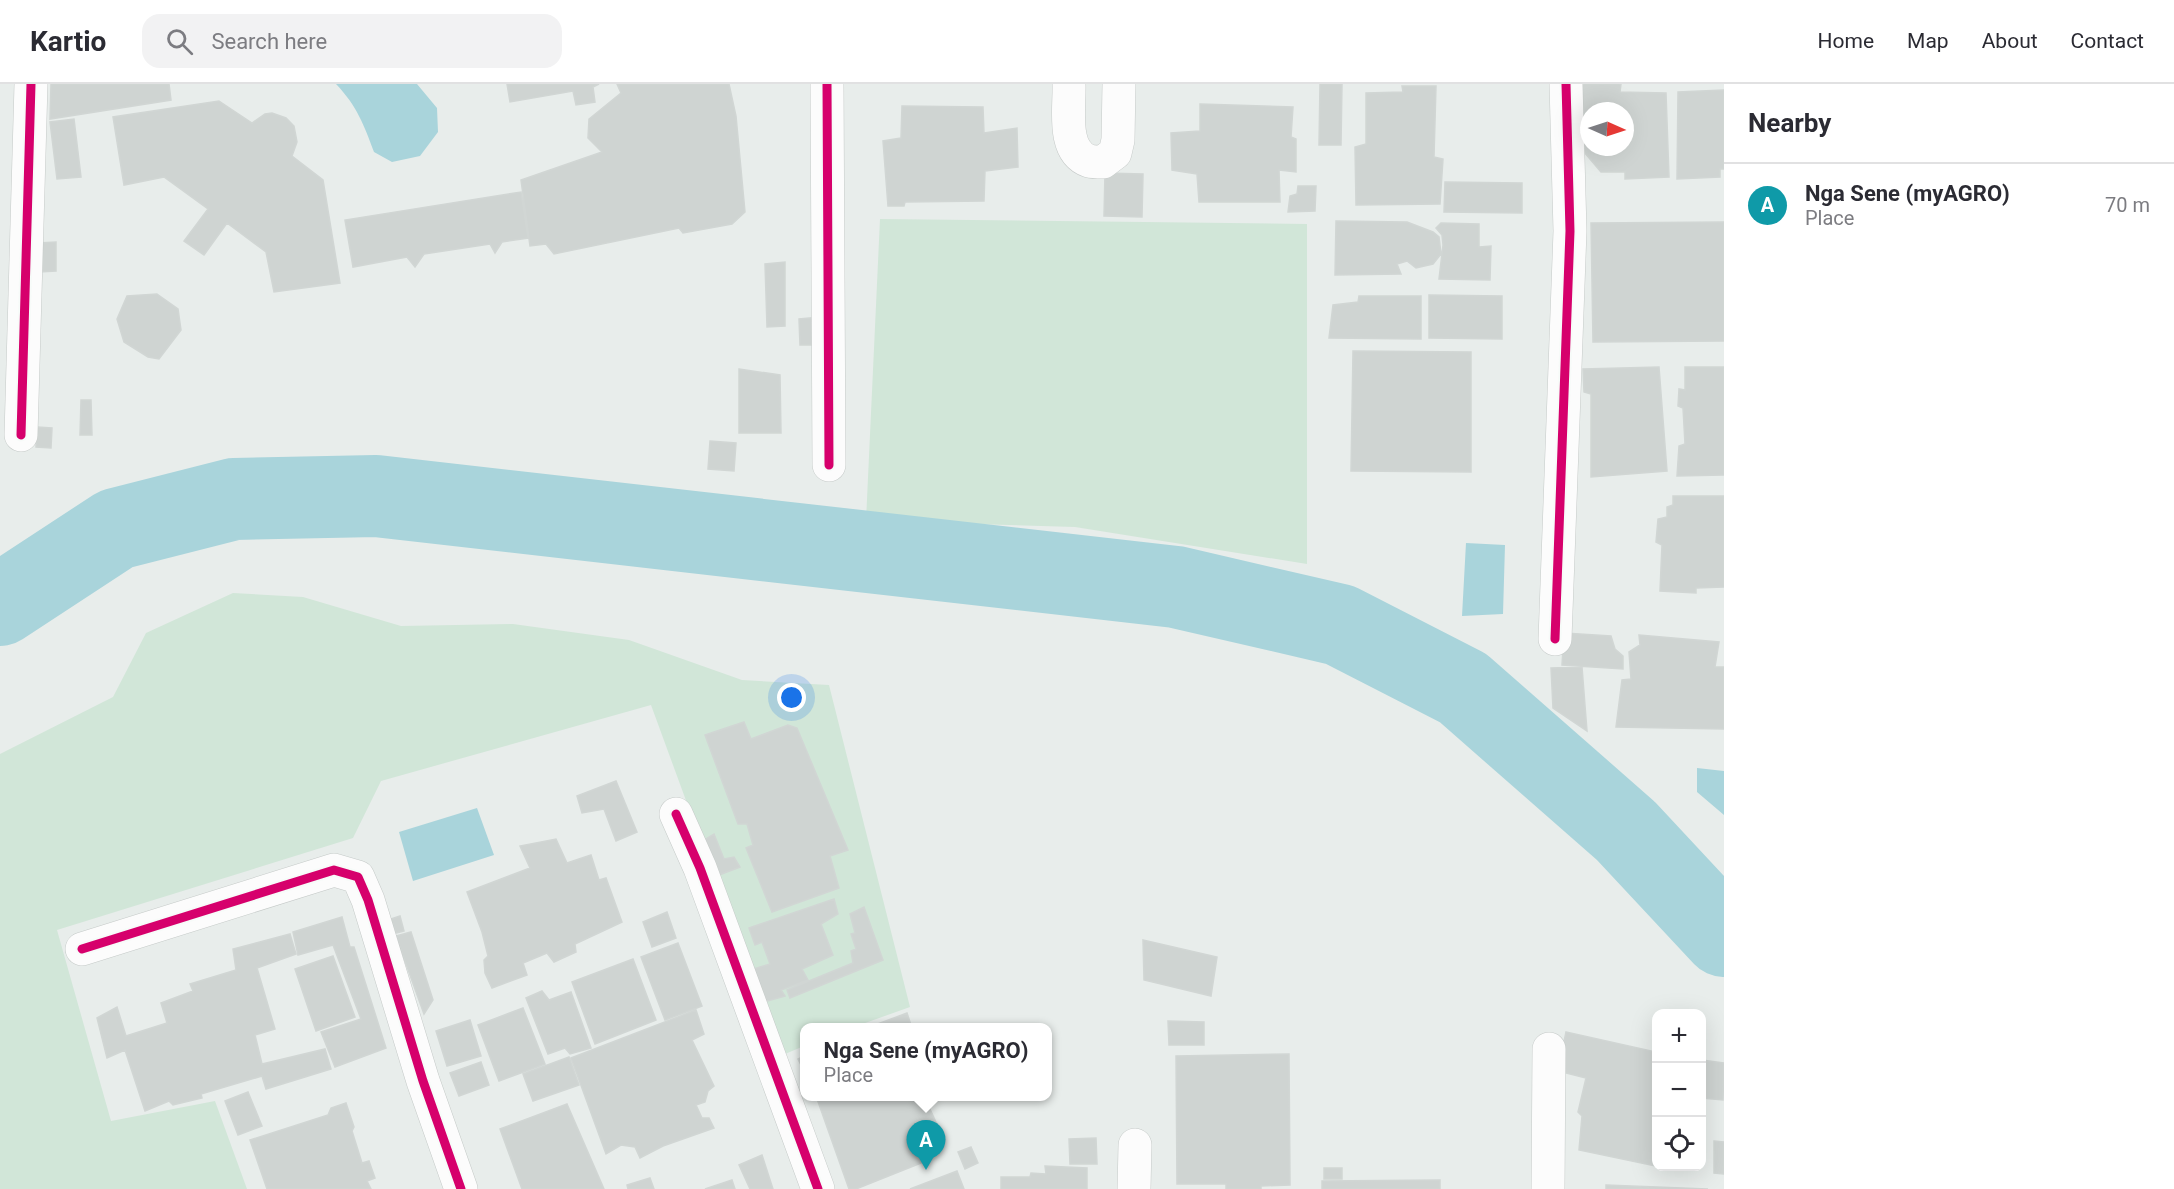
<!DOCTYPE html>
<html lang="en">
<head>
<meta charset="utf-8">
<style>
	:root { --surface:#fff; --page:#f2f2f3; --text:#2b2b33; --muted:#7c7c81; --line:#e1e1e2; --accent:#697e78 }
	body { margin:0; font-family:Roboto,sans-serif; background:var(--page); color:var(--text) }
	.controls { position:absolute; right:18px; bottom:18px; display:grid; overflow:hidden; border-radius:12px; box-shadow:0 6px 24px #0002 }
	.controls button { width:54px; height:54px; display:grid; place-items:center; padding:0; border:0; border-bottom:2px solid var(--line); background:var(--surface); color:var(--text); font:30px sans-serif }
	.compass { position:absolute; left:1580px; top:18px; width:54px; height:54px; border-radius:50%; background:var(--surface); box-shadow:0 6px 24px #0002; rotate:93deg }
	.you { position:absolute; left:792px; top:614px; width:21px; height:21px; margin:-15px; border:4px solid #fff; border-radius:50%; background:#1a73e8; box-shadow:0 0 0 9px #1a73e833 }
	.badge { display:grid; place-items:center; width:39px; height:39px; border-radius:50%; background:var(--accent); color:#fff; font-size:20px; font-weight:700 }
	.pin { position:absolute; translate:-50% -50px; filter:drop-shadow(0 2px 3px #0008) }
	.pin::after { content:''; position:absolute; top:32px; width:21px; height:18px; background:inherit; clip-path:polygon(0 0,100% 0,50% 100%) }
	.popup { position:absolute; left:800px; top:939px; width:252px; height:78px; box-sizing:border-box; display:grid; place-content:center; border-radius:12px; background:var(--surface); filter:drop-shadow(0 2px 4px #0005); font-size:20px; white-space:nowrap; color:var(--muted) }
	.popup b { font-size:22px; color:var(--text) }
	.popup::after { content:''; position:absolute; left:50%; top:100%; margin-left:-12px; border:12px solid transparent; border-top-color:var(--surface) }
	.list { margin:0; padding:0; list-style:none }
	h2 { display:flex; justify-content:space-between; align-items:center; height:78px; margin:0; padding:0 24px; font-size:26px }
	h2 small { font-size:20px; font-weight:400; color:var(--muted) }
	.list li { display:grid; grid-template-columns:39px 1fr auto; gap:18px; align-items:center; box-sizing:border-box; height:84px; padding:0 24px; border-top:2px solid var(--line) }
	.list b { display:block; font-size:22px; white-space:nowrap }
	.list p { margin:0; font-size:20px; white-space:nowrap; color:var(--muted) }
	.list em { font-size:20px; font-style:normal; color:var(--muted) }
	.icon { flex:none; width:33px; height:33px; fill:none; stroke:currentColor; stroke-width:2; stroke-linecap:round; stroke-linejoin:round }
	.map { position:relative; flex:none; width:1724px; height:1105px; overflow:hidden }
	header { display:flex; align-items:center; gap:36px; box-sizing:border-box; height:84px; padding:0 30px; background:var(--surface); border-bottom:2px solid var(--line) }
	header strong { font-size:28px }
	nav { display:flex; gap:33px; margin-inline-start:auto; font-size:21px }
	.search { width:420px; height:54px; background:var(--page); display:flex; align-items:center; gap:15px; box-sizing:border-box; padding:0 21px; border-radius:18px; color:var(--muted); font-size:22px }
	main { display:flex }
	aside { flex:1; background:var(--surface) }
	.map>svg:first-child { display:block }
</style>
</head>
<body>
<header>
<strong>Kartio</strong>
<div class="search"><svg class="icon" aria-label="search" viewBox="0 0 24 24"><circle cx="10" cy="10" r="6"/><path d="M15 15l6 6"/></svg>Search here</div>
<nav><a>Home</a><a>Map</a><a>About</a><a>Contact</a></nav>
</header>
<main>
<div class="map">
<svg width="1724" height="1105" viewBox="0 0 1724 1105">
	<rect width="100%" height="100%" fill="#e8edeb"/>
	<path fill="#d1e6d8" d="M 880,135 L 1307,140 L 1307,480 L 1075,443 L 866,437 Z
		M 233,509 L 303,513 L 401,542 L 513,540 L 629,556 L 742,596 L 829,601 L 910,923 L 854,943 L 804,944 L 804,962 L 785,970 L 721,812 L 651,621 L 381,697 L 353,754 L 57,846 L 111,1037 L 215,1017 L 247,1105 L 0,1105 L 0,670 L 113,613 L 146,549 Z"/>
	<path fill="#a9d4db" d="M 336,0 L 417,0 L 437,24 L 438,48 L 420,72 L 392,78 L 374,68 C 364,41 357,22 336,0 Z
		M 1466,459 L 1505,461 L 1503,530 L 1462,532 Z
		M 1697,684 L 1724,687 L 1724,731 L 1697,708 Z
		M 477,724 L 494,771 L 413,797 L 399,748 Z"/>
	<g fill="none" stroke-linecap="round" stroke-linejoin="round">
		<path stroke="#a9d4db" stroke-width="82" d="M 0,521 L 116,445 L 234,415 L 376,412 L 1176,503 L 1340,541 L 1463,604 L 1626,747 L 1724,852"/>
	</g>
	<path fill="#cfd4d2" stroke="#d1d6d4" stroke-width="1.5" fill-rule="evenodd" d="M 51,0 L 169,0 L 171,16 L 50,35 Z
		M 507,0 L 599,0 L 593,3 L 595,18 L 576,21 L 573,7 L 510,18 Z
		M 617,0 L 729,0 L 736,32 L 745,128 L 732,140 L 683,149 L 679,144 L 554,170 L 546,160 L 530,162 L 521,96 L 602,68 L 588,54 L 589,35 L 621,9 Z
		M 1320,0 L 1342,0 L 1341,61 L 1319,61 Z
		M 1571,0 L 1621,0 L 1620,8 L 1666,9 L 1669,93 L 1625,95 L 1625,88 L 1601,88 L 1584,68 L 1583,14 L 1570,15 ZM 1589,27 L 1625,27 L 1625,63 L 1589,63 Z
		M 1402,2 L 1436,2 L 1434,73 L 1443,75 L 1440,120 L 1356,121 L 1355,63 L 1366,60 L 1366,9 L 1403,8 Z
		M 1724,6 L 1724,85 L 1720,85 L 1720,93 L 1677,95 L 1678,8 Z
		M 219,17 L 252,39 L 265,30 L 272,29 L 286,34 L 294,42 L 297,58 L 292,72 L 323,96 L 340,199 L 274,208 L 266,168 L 227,139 L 204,171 L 184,157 L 208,125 L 164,93 L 124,101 L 113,33 Z
		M 1200,20 L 1293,23 L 1291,53 L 1296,55 L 1296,88 L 1279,86 L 1280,118 L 1199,118 L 1197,90 L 1172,86 L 1171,49 L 1200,47 Z
		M 902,22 L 983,23 L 984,49 L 1017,44 L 1018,83 L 985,87 L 984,117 L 905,118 L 904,122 L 888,122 L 883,57 L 901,54 Z
		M 74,35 L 81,93 L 57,95 L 50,38 Z
		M 1105,89 L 1143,90 L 1142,133 L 1104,132 Z
		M 1445,98 L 1522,99 L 1522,129 L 1444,128 Z
		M 1298,102 L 1316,102 L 1315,127 L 1288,128 L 1290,112 L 1297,110 Z
		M 521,108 L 528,154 L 502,158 L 495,169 L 490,160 L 424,170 L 415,183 L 407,173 L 353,183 L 345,136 Z
		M 1336,137 L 1407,138 L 1433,148 L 1439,153 L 1441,170 L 1433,180 L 1416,184 L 1407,177 L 1397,180 L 1401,190 L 1335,191 Z
		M 1724,138 L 1724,257 L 1593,258 L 1591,139 Z
		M 1441,139 L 1479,140 L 1479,163 L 1491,162 L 1490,196 L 1439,195 L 1443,161 L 1442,151 L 1436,144 Z
		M 56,158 L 56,187 L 39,188 L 38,159 Z
		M 785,178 L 785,242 L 767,243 L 765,180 Z
		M 157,210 L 178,225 L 181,246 L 159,275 L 148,273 L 124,258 L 117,235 L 127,212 Z
		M 1429,211 L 1502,212 L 1502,255 L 1429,254 Z
		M 1359,212 L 1421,212 L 1421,255 L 1329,254 L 1333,221 L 1358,218 Z
		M 820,233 L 820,261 L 800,261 L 799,235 Z
		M 1353,267 L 1471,268 L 1471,388 L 1351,387 Z
		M 1659,283 L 1667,387 L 1591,393 L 1591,310 L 1584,308 L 1583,285 Z
		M 1685,283 L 1724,283 L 1724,391 L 1677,392 L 1679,362 L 1685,360 L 1683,324 L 1678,322 L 1679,305 L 1685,306 Z
		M 739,285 L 780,291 L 781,349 L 739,349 Z
		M 81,316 L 91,316 L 92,351 L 80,351 Z
		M 37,343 L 52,344 L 51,364 L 36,363 Z
		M 710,357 L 736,359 L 734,387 L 708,385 Z
		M 1673,412 L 1724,412 L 1724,503 L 1696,504 L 1696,509 L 1660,507 L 1662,461 L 1656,458 L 1658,435 L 1667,433 L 1667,423 L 1673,421 Z
		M 1564,549 L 1611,552 L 1615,565 L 1623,572 L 1623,585 L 1562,581 Z
		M 1639,551 L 1719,558 L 1715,583 L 1724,583 L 1724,645 L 1616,643 L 1622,596 L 1631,595 L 1629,568 L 1640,561 Z
		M 1582,583 L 1587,647 L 1553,624 L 1551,584 Z
		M 744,638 L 751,655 L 788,641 L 797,644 L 848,766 L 830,772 L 839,804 L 772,828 L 746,764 L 753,761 L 747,740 L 738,740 L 705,651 Z
		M 616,697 L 637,748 L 616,757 L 604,725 L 582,729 L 577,712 Z
		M 714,750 L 724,775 L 734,773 L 740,783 L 719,791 L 704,756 Z
		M 556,755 L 567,779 L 591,771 L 599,796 L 606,794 L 622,838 L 575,860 L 576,868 L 554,878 L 547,869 L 523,879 L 527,891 L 492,904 L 485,889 L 484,876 L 488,872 L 482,848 L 467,808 L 530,784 L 520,762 Z
		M 834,815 L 838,830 L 821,840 L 833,871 L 802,885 L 808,896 L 781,906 L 785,912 L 760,919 L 747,887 L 770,880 L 762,858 L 755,861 L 749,844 Z
		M 864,823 L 883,876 L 790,914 L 787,906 L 853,879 L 851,867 L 856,865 L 851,850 L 855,849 L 850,830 Z
		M 667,828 L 676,854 L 652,863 L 643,838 Z
		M 400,832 L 404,847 L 396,849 L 391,835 Z
		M 342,833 L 350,863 L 354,863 L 386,964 L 335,983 L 321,948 L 361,935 L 333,861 L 298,871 L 293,848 Z
		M 411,848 L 433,916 L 424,930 L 396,852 Z
		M 290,850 L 296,870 L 257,884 L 275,945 L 255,951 L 262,980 L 325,965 L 331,985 L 266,1005 L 262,992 L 201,1010 L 202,1014 L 173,1021 L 169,1017 L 145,1027 L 125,966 L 107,974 L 97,934 L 117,923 L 126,952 L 167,939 L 161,919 L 193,907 L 190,900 L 236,886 L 233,865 Z
		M 1143,856 L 1217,873 L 1211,912 L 1144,896 Z
		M 678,859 L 702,922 L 665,936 L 641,873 Z
		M 333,872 L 355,933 L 316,947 L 295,885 Z
		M 633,875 L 656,936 L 595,960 L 572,898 Z
		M 542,907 L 549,916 L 571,908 L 591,964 L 570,970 L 565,964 L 548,970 L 526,914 Z
		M 523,924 L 545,980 L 499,997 L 478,941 Z
		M 696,926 L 704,950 L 692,956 L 714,1002 L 708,1007 L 705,1018 L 696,1021 L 702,1034 L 709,1034 L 714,1044 L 663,1062 L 640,1074 L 635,1063 L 621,1061 L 606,1070 L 571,974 Z
		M 907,929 L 912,944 L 876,944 L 875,941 Z
		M 470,936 L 481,972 L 447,982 L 436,947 Z
		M 1168,937 L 1204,938 L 1204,961 L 1169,961 Z
		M 1566,948 L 1656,968 L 1656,1082 L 1579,1066 L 1582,1032 L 1578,1028 L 1586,994 L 1558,987 Z
		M 1289,970 L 1290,1101 L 1261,1102 L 1261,1105 L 1226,1105 L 1226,1100 L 1177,1100 L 1176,972 Z
		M 804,972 L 804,987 L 798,975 Z
		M 569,973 L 579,1001 L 533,1017 L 523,990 Z
		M 1702,976 L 1724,979 L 1723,1016 L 1702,1014 Z
		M 481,978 L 489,1001 L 459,1012 L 450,989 Z
		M 248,1008 L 262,1042 L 238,1051 L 225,1017 Z
		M 816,1012 L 924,1012 L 940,1047 L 933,1051 L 936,1060 L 927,1063 L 931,1075 L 856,1105 L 849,1105 Z
		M 346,1019 L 354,1043 L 352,1047 L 362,1079 L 369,1077 L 375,1094 L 367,1097 L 371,1105 L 267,1105 L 250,1056 L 328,1031 L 331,1024 Z
		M 567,1020 L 604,1105 L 522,1105 L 500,1045 Z
		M 1096,1054 L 1097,1080 L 1070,1080 L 1069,1055 Z
		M 1714,1057 L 1724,1058 L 1724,1090 L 1714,1089 Z
		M 971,1063 L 978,1079 L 965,1085 L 958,1068 Z
		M 762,1071 L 773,1105 L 750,1105 L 739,1081 Z
		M 1045,1082 L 1087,1084 L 1087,1105 L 1001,1105 L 1001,1093 L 1030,1093 L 1031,1089 L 1046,1090 Z
		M 1324,1084 L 1342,1084 L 1342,1095 L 1324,1095 Z
		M 957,1087 L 964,1105 L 910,1105 Z
		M 650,1094 L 654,1105 L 628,1105 L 627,1101 Z
		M 732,1096 L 735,1105 L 705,1105 Z
		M 1440,1096 L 1440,1105 L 1322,1105 L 1322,1097 Z
		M 1606,1101 L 1708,1105 L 1606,1105 Z"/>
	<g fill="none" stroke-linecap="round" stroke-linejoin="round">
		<g stroke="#c5cac8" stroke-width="34">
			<path id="minor" d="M 827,0 L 829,381
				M 1069,0 C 1070,23 1061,67 1089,77 C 1093,78 1099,78 1103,78 L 1115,69 L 1118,56 L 1119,0
				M 21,351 L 31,0
				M 1555,555 L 1570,147 L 1566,0
				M 676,730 L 700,784 L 818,1105
				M 82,865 L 334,786 L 358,793 L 368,816 L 423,997 L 461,1105
				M 1134,1105 L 1135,1061
				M 1548,1105 L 1549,965"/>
		</g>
		<use href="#minor" stroke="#fcfcfc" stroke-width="33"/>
		<g stroke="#f7fbf9" stroke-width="13">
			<path id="cycleway" d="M 827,0 L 829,381
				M 21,351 L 31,0
				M 1555,555 L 1570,147 L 1566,0
				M 676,730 L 700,784 L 818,1105
				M 82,865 L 334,786 L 358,793 L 368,816 L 423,997 L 461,1105"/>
		</g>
		<use href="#cycleway" stroke="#d6006c" stroke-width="9"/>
	</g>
</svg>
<div class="controls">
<button>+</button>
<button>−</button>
<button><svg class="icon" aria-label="locate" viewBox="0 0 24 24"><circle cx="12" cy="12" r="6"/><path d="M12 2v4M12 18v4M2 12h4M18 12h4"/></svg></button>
</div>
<svg class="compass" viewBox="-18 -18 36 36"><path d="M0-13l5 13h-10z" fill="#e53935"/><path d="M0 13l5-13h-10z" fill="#7c7c81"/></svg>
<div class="you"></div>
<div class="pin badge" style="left:926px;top:1086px;background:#0f9aa8">A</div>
<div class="popup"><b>Nga Sene (myAGRO)</b>Place</div>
</div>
<aside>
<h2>Nearby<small></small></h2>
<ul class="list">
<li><span class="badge" style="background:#0f9aa8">A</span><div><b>Nga Sene (myAGRO)</b><p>Place</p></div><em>70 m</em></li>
</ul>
</aside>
</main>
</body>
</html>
